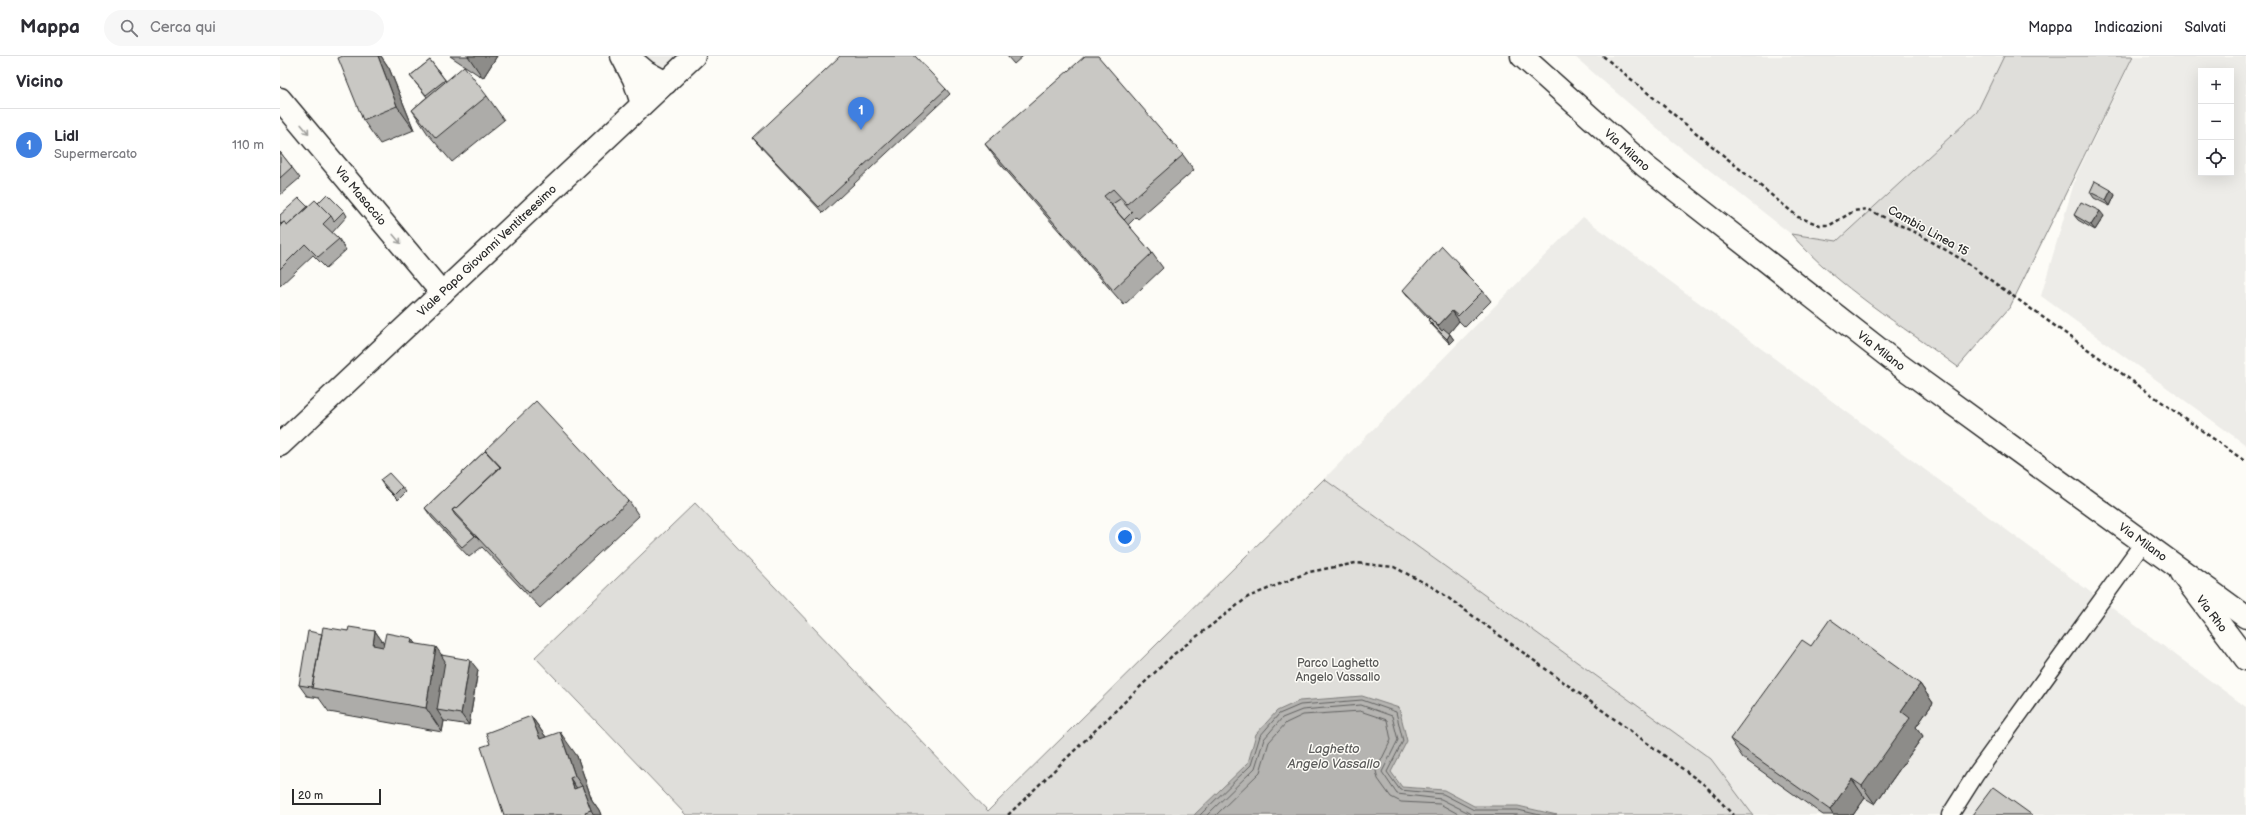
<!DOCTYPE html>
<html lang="it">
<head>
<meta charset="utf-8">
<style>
	:root { --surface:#fff; --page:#f7f7f7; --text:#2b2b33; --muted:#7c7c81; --line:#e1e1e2; --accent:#2b2b2b }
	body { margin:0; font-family:"Balsamiq Sans",sans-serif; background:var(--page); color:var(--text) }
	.controls { position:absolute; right:12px; top:12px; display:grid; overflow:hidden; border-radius:0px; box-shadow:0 4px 16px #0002 }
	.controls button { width:36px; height:36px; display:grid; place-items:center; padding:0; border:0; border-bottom:1px solid var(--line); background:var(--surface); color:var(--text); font:20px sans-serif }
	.scale { position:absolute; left:12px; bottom:10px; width:89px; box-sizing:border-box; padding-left:4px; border:2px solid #2b2b2b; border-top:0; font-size:11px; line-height:14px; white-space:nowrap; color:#2b2b2b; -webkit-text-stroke:3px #fdfcf7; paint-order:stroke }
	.you { position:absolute; left:845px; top:481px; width:14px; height:14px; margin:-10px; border:3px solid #fff; border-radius:50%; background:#1a73e8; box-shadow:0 0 0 6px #1a73e833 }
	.badge { display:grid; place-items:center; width:26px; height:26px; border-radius:50%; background:var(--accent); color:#fff; font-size:13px; font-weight:700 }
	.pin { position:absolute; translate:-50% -33px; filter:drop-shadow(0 1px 2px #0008) }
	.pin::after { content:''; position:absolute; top:21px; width:14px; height:12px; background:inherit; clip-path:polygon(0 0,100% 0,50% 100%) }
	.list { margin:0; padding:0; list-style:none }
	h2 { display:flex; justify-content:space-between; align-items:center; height:52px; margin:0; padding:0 16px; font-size:17px }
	h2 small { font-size:13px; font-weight:400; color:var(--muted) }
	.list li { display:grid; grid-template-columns:26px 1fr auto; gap:12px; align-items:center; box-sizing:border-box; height:72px; padding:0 16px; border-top:1px solid var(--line) }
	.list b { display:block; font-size:15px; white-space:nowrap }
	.list p { margin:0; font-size:13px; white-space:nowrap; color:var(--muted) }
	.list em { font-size:13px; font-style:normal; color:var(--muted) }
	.icon { flex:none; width:22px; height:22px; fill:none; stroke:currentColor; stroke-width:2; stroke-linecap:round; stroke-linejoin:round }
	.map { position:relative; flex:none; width:1966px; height:759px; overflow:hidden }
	header { display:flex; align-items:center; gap:24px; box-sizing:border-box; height:56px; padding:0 20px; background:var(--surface); border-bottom:1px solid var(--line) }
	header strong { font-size:19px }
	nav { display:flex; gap:22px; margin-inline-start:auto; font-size:14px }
	.search { width:280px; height:36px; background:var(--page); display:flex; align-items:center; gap:10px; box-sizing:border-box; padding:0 14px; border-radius:22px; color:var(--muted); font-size:15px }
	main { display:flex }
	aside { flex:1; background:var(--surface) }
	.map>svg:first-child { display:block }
</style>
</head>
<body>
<header>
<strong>Mappa</strong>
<div class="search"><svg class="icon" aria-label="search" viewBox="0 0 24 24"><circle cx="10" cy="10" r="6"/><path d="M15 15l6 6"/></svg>Cerca qui</div>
<nav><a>Mappa</a><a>Indicazioni</a><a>Salvati</a></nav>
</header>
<main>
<aside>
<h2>Vicino<small></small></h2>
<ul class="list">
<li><span class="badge" style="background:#3f7fe0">1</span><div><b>Lidl</b><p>Supermercato</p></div><em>110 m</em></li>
</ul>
</aside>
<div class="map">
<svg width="1966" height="759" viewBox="0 0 1966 759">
	<rect width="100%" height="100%" fill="#fdfcf7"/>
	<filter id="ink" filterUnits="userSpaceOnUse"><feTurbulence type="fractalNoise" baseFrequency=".025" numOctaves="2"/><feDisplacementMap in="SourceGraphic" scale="8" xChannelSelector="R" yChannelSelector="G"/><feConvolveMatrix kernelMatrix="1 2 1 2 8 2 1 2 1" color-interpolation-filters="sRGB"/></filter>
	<g filter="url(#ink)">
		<path fill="#edece8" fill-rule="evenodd" d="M 347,0 L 414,0 L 386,27 Z
			M 1294,0 L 1724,0 L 1697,56 L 1557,185 L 1511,178 L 1391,84 Z
			M 1854,0 L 1966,0 L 1966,389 L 1761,240 L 1796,120 ZM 1921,15 L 1951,15 L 1951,117 L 1921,117 Z
			M 1303,161 L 1966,651 L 1966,759 L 1473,759 L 1431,703 L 1044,423 Z"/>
		<path fill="#dfdeda" stroke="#858482" d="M 1724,0 L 1853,0 L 1730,251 L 1678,311 C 1621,269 1558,231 1511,178 L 1557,185 L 1697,56 Z
			M 1044,423 L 1431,703 L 1473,759 L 406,759 L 255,601 L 415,447 L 708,755 Z"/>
		<path fill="#b5b4b1" stroke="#7e7d7b" d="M 1082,640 L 1119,652 L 1127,685 L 1111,716 L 1122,731 L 1164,734 L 1194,750 L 1238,750 L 1277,759 L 914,759 L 968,707 L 976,678 L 997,655 L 1019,645 Z"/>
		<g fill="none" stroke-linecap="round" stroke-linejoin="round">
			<path stroke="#626261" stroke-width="1" d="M 920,759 L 971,709 L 980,680 L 999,658 L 1020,649 L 1082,644 L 1116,656 L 1123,685 L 1107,716 L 1120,734 L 1163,738 L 1194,754 L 1238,754 L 1260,759
				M 927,759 L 975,712 L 984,683 L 1002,662 L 1022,654 L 1081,649 L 1112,660 L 1118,684 L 1102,716 L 1117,738 L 1161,743 L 1193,759 L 1237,759
				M 936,759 L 980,716 L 989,686 L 1006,667 L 1023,659 L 1080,655 L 1107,664 L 1111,684 L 1096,715 L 1098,723 L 1111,741 L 1121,746 L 1160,748 L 1180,759"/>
			<g stroke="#2b2b2b" stroke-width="19">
				<path id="lane" d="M 1670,759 L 1696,718 L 1863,487"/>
			</g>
			<g stroke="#2b2b2b" stroke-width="25">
				<g id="street">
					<path d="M 342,0 L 354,23 L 362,48"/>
					<path d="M 347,0 L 366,16 L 386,27"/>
					<path id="s1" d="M 0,43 L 162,237"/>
					<path id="s2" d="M 1901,517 L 1966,603"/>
				</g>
			</g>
			<g stroke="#2b2b2b" stroke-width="25">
				<g id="secondary">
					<path id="s3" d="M 0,389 L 414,0"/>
				</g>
			</g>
			<g stroke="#2b2b2b" stroke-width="25">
				<g id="primary">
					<path id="s4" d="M 1242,0 L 1365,110 L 1618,308 L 1966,561"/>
				</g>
			</g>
			<path stroke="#2b2b2b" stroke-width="2.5" stroke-dasharray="4 3" stroke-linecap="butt" d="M 1323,0 L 1518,161 L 1540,169 L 1550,169 L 1574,155 L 1587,153 L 1642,180 L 1681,203 L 1966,406
				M 728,759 L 894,598 L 968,541 L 1029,516 L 1076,507 L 1114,511 L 1156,533 L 1426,730 L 1453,759"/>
			<use href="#lane" stroke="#fdfcf7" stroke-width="16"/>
			<use href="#street" stroke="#fdfcf7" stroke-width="22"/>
			<use href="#secondary" stroke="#fdfcf7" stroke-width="22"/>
			<use href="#primary" stroke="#fdfcf7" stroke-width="22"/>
		</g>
		<path fill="#adaca9" stroke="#2b2b2b" d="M 63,0 L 101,0 L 109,12 L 134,74 L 100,88 L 83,64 Z
			M 170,0 L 217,0 L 203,22 Z
			M 727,0 L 743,0 L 734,8 Z
			M 150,4 L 166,25 L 207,40 L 224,64 L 172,106 L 148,78 L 132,54 L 147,41 L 130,20 Z
			M 666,33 L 670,38 L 543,157 L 477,87 L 473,82 Z
			M 705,88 L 903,99 L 914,114 L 858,163 L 856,161 L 848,169 L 872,197 L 883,212 L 844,249 L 716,103 Z
			M 0,96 L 20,122 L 0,139 Z
			M 1831,134 L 1835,139 L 1830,150 L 1814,142 L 1810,136 Z
			M 38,147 L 64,155 L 67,160 L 52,177 L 59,183 L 66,194 L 46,212 L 33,199 L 0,230 L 0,170 L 1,169 L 0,168 L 0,159 Z
			M 1794,159 L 1824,160 L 1815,174 L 1798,164 Z
			M 1187,219 L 1203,235 L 1211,245 L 1185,271 L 1179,265 L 1169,277 L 1174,284 L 1170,288 L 1152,269 L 1148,264 L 1149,263 L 1131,244 L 1123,234 Z
			M 205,395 L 349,445 L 359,460 L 260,552 L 202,491 L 189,501 L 152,462 L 145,452 Z
			M 100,424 L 122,431 L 126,436 L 118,444 L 104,430 Z
			M 68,575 L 95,575 L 104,588 L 132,582 L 136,588 L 198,614 L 189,669 L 164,665 L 162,676 L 49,656 L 39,642 L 27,640 L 19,629 L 42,578 Z
			M 1531,590 L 1640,628 L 1653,647 L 1636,671 L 1643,680 L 1595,748 L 1585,742 L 1573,759 L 1543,759 L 1463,702 L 1450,683 Z
			M 251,660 L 266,681 L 297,700 L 312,744 L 319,754 L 321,759 L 224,759 L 210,688 Z"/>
		<path fill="#8d8c89" stroke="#2b2b2b" d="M 98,0 L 101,0 L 109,12 L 134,74 L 117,50 Z
			M 188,0 L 217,0 L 203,22 Z
			M 1831,134 L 1835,139 L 1830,150 L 1826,144 Z
			M 1820,155 L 1824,160 L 1815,174 L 1811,169 Z
			M 1180,209 L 1188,220 L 1179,211 Z
			M 1172,255 L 1179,265 L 1166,281 L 1158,270 Z
			M 1170,278 L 1174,284 L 1170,288 L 1167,283 Z
			M 95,575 L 112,599 L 93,589 Z
			M 132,582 L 149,606 L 131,587 Z
			M 156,591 L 173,615 L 157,654 L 164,665 L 162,676 L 146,652 Z
			M 190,604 L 198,614 L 189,669 L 181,658 Z
			M 1640,628 L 1653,647 L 1636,671 L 1643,680 L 1595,748 L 1582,730 L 1621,655 Z
			M 251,660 L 268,684 L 260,683 Z
			M 280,676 L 297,700 L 312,744 L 319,754 L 321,759 L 314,759 L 311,754 L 302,730 L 295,720 Z
			M 290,722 L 306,746 L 294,733 Z
			M 1572,723 L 1585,742 L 1573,759 L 1553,759 L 1550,754 Z"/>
		<path fill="#c9c8c4" stroke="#2b2b2b" d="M 63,0 L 98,0 L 117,50 L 83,64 L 58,2 Z
			M 560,0 L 635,0 L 666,33 L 539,151 L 473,82 Z
			M 805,0 L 818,0 L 903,99 L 847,148 L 833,133 L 824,140 L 872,197 L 833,234 L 705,88 Z
			M 150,4 L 165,24 L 146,39 L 130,20 Z
			M 184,10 L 207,40 L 156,82 L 132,54 Z
			M 0,96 L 12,111 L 0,122 Z
			M 1815,125 L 1831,134 L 1826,144 L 1810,136 Z
			M 47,138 L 64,155 L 54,165 L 51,160 L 38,147 Z
			M 19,142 L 28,151 L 8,169 L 4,166 L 1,168 L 0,167 L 0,159 Z
			M 840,143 L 852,156 L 844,164 L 831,149 Z
			M 35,144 L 51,160 L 43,168 L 59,183 L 38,201 L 25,188 L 0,213 L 0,170 L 4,166 L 8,169 Z
			M 1801,146 L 1820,155 L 1811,169 L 1794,159 Z
			M 1162,190 L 1180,209 L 1179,211 L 1203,235 L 1178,260 L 1172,255 L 1158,270 L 1123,234 Z
			M 1150,262 L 1162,275 L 1164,273 L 1170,278 L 1167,283 L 1148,264 Z
			M 256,345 L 349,445 L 249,537 L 172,454 L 175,452 L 176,453 L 221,411 L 205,394 Z
			M 205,395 L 208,398 L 220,411 L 176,453 L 175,452 L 172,454 L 175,459 L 195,480 L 182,491 L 145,452 Z
			M 109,417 L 122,431 L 114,439 L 100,424 Z
			M 1550,563 L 1640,628 L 1621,655 L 1630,662 L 1582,730 L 1572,723 L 1550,754 L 1450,683 L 1522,584 L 1531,590 Z
			M 43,571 L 68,575 L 69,571 L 95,575 L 93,589 L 103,591 L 106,577 L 132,582 L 131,587 L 156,591 L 146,652 L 32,632 Z
			M 28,575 L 42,578 L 32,631 L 19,629 Z
			M 161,599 L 190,604 L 181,658 L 157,654 L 165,605 Z
			M 251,660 L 260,683 L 280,676 L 295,720 L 290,722 L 294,733 L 302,730 L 311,754 L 305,756 L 306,759 L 224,759 L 201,691 L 210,688 L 206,677 Z
			M 1713,731 L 1752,759 L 1692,759 Z"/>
		<defs><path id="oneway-shaft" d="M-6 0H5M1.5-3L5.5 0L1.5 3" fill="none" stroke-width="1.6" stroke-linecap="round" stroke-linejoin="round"/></defs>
		<g stroke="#9e9e9b">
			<use href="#oneway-shaft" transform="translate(25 73) rotate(50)"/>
			<use href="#oneway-shaft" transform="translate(117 183) rotate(50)"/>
		</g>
	</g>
	<g text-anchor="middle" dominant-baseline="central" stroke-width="3" stroke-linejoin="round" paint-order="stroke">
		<g font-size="12" fill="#2b2b2b" stroke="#fdfcf7">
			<text stroke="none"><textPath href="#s4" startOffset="141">Via Milano</textPath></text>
			<text stroke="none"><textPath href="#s1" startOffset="126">Via Masaccio</textPath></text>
			<text transform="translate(1648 175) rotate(29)">Cambio Linea 15</text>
			<text stroke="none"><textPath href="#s3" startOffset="284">Viale Papa Giovanni Ventitreesimo</textPath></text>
			<text stroke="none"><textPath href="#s4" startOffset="465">Via Milano</textPath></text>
			<text stroke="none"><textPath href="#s4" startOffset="789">Via Milano</textPath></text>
			<text stroke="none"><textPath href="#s2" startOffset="51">Via Rho</textPath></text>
		</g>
		<g font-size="12" fill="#585857" stroke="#fdfcf7">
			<text x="1058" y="607">Parco Laghetto<tspan x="1058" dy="14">Angelo Vassallo</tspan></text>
		</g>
		<g font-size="13" font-style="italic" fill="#5b5b5a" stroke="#fdfcf7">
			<text x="1054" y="693">Laghetto<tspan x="1054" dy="15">Angelo Vassallo</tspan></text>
		</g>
	</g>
</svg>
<div class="controls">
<button>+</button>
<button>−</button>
<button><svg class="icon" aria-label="locate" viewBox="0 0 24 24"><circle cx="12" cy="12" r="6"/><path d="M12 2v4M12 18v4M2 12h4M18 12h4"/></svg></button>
</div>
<div class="scale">20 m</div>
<div class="you"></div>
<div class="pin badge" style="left:581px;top:74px;background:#3f7fe0">1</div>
</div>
</main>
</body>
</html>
